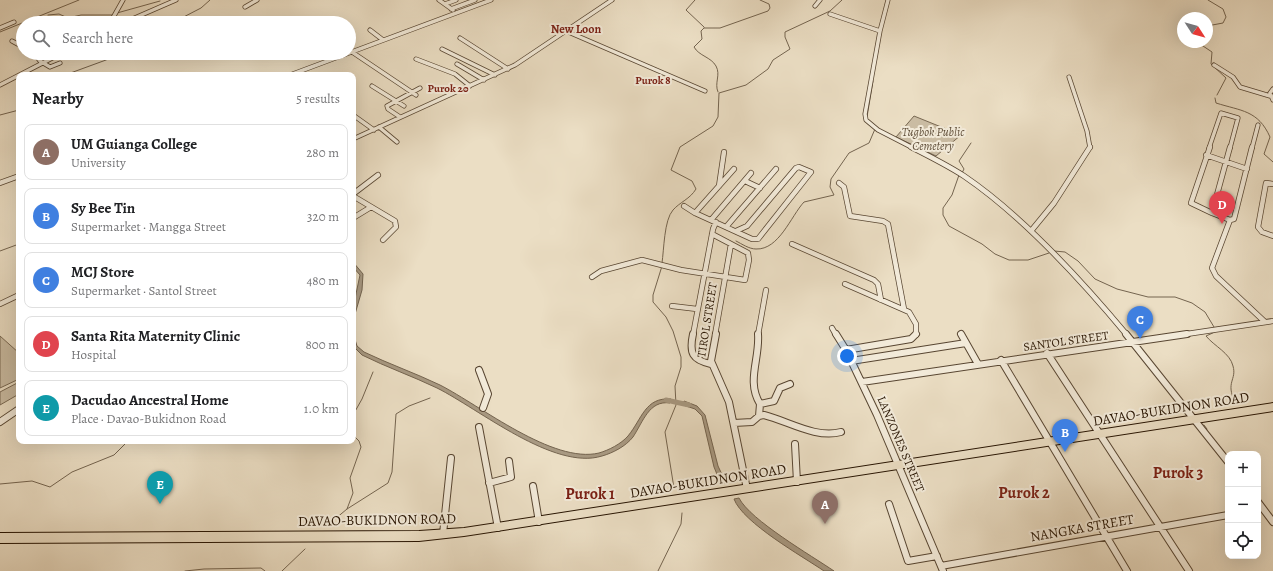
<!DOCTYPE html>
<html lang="en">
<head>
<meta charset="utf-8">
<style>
	:root { --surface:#fff; --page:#f2f2f2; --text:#202124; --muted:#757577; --line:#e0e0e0; --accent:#111827 }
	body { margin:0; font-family:Alegreya,serif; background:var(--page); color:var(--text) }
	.controls { position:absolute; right:12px; bottom:12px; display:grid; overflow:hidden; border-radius:8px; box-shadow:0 4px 16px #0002 }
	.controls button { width:36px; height:36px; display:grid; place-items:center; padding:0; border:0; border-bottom:1px solid var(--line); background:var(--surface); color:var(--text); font:20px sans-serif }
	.compass { position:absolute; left:1177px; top:12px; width:36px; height:36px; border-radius:50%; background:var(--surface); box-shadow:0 4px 16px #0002; rotate:126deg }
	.you { position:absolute; left:847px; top:356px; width:14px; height:14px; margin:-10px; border:3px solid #fff; border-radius:50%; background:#1a73e8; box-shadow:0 0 0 6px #1a73e833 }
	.badge { display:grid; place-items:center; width:26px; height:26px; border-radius:50%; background:var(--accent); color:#fff; font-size:13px; font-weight:700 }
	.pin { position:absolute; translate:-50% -33px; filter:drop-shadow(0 1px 2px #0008) }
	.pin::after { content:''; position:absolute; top:21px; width:14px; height:12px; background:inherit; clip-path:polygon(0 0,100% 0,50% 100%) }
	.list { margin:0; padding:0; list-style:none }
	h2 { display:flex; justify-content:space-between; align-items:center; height:52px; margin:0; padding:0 16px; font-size:17px }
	h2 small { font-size:13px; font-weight:400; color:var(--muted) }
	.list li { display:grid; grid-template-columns:26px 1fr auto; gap:12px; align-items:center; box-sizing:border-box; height:56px; margin:0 8px 8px; padding:0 8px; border:1px solid var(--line); border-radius:8px }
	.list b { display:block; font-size:15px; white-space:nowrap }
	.list p { margin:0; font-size:13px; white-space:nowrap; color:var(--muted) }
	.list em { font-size:13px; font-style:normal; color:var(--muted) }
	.icon { flex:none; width:22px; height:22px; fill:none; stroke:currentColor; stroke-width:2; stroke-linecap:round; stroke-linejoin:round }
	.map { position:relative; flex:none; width:1273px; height:571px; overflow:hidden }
	.search { position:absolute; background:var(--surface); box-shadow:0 4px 16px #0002; left:16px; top:16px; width:340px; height:44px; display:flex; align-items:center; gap:10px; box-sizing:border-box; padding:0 14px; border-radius:22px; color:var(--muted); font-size:15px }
	.panel { position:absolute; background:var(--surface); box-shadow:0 4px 16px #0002; left:16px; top:72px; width:340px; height:372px; border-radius:8px }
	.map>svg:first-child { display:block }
</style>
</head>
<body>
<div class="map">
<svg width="1273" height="571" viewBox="0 0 1273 571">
	<rect width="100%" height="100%" fill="#ebdec4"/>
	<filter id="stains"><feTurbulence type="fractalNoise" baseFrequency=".005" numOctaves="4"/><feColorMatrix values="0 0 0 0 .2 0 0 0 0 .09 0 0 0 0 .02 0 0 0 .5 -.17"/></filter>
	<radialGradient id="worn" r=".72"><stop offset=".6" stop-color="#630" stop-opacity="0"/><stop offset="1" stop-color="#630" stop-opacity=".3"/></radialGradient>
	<path fill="#cabca3" stroke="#786852" d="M 914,116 L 961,135 L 936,156 L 896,137 Z
		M 0,336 L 19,353 L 19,379 L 0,388 Z
		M 19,382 L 19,394 L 0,405 L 0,392 Z"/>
	<path fill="#a89982" stroke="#74644f" d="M 353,262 L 363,274 L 362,290 L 353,321 L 353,308 L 360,275 L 353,267 Z
		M 353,333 L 357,346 L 364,352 C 389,364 415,373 440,385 C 481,406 553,464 599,453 C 609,450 621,444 628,436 C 642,419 645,397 671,399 L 670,403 C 649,400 643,422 633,437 C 626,446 613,453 602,456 C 554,471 479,409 437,388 C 412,376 386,367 362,355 L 353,346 Z
		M 684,401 L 697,406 L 705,415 L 718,466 L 726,483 L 721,484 L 714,467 L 702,416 L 695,409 L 683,405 Z
		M 739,498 C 750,520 812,556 834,571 L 824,571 C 802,556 743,523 734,499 Z"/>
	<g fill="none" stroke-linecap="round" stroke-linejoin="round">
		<path stroke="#74644f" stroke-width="1" d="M 695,0 L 686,10 L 704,27
			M 117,13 L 160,1
			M 48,15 L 59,14 L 68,18 L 81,15 L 113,15
			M 172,23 L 201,8 L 210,0
			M 1207,26 L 1223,23 L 1226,17 L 1223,9 L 1208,0
			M 704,28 L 720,28 L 768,11 L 770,8 L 769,4 L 760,0
			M 704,28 L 701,31 L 702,39 L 694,47 C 699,56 711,57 716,66 C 721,75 714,83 718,92
			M 0,32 L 79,0
			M 1197,42 L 1212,52 L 1211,64 L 1226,78 L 1217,95
			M 65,75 L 106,60 L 119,53
			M 1215,98 L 1216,103 C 1241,111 1258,110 1270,137 L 1264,154 L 1273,162
			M 0,115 L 19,110
			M 867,117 L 873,81
			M 962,173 L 964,169 L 959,161 L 971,143
			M 959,175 L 952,195 L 943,208 L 943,215 L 949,226 L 982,244 L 995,254 L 1009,260 L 1028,260 L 1049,253
			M 736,241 C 742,244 749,249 756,249 C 779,250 791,216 804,202 L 834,195 L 830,187 L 831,179 L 849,153 L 869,143 L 875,129
			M 0,251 L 19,244
			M 1054,251 L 1065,252 L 1078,261 L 1095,279 L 1117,289 L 1148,297 L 1175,297 L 1192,303 L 1205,312 L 1214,327
			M 662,263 C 664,250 664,220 673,210 C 680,202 690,199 696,189 L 692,181 L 671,170 L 680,147 L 713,126 L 718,117 L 719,93 L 746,85 L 768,69 L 773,60 L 790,49 L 785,37 L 785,32 L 830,11 L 842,0
			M 662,266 L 653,295 L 653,302 L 666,317 L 673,331 L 681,357 L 681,367 L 675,386 L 676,405 L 665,432 L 674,488
			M 1215,332 L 1206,336 C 1214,346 1230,353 1233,366 C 1237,380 1225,382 1235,402
			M 353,415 L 362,399 L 373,372
			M 1204,425 L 1207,429
			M 0,484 L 32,481 L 50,487 L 72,472 L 114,455 L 128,441
			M 347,509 L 353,493 L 350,478 L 361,447 L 359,441 L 353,435
			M 329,524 L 347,509 L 388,483 L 392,472 L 396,414 L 409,406 L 430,398
			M 185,571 L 204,569 L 261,568 L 265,571
			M 282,571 L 305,549
			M 658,571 L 681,524 L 682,513"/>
		<path stroke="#a89982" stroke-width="5" d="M 666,400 L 689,405"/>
		<g stroke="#584632" stroke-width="5">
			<path id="minor-far2" d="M 439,0 L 453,10
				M 888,0 L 880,31 L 865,114 L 866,120 L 878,130 L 913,148
				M 445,4 L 456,0
				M 815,6 L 820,0
				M 245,7 L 257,0
				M 451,9 L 475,0
				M 830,14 L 880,31
				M 110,23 L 123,0
				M 123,23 L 176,0
				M 0,28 L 14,22
				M 370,30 L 383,40
				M 566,31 L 705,91
				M 460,38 L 508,69
				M 12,41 L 23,47
				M 442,49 L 495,75
				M 352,52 L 416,95
				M 34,53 L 40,61 L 50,67 L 60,63
				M 416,59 L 455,74 L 470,86
				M 457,64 L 484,80
				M 1214,65 L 1233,77 L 1240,87 L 1270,96
				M 290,75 L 491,0
				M 1069,77 L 1087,131 L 1090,148
				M 0,85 L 62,53
				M 372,86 L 404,106
				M 1273,89 L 1270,93 L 1273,100
				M 353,115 L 374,130
				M 400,117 L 388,109 L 387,106 L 420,88
				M 379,127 L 397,142
				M 353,139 L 515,65 L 612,0
				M 1209,148 L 1221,113 L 1238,118 L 1230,148
				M 1252,148 L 1258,125"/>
		</g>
		<g stroke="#584632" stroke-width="6">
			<path id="minor-far1" d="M 911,147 C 929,156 947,165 964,176 C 1023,216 1082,281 1127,335
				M 1210,147 L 1191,203 L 1212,213
				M 1252,147 L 1234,219 L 1230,220 L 1212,268 L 1216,276 L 1265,322
				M 1206,155 L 1247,169
				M 745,181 L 760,188
				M 0,183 L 19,176
				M 839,183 L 844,187 L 850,216 L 883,221 L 888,224 L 904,309
				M 1273,184 L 1266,183 L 1258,227 L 1262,232 L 1273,236
				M 719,186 L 724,152
				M 353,194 L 378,175
				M 353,196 L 395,221 L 396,227 L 383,240
				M 684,206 L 695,213 L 752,239 L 758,239 L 811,172 L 799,167 L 796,168 L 747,226 L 736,231
				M 695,213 L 734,169
				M 1212,213 L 1230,220
				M 1212,213 L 1230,147
				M 353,218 L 371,207
				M 711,220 L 751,173
				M 726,227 L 776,169
				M 1031,231 L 1054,203 L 1090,147
				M 792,244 L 874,280 L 878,284 L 881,300
				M 592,277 L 601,271 L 642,260 L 681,270 L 745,280 L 749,260 L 748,253 L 712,234
				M 845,284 L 909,312 L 916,324 L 916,335
				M 0,304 L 19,295
				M 672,306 L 697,309
				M 832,328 L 836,335
				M 693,335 L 713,229 L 716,222
				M 715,335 L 731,244
				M 758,335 L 766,290
				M 1180,335 L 1273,321"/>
		</g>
		<g stroke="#584632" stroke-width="8">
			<path id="minor" d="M 693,334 C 689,353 692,360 711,364
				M 716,334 L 711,361 L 729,402 L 747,489
				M 758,334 C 760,359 746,381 760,404
				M 836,334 L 846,350 L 877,415 L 943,571
				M 961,334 L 978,364
				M 1126,334 L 1228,462
				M 846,350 L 911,339 L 916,334
				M 1047,353 L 1189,571
				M 1001,360 L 1127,571
				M 851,361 L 966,343
				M 479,370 L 488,394 L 483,408
				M 862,382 L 1187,334
				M 760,404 L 774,401 L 780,388 L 790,384
				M 759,416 L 760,404
				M 0,422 L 19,409
				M 734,423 L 752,422 L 759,416 L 764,415 C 788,421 816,439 841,432
				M 479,427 L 498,528
				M 795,444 L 797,482
				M 489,483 L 511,477 L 509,461
				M 533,486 L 539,522
				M 1258,502 L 1273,522
				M 889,504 L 908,561 L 937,556
				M 443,534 L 451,458
				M 941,566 L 1228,515"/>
		</g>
		<g stroke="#271402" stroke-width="2">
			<path id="highway" d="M 1273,403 L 1273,411 L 464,536 L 419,541 L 0,543 L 0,533 L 419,531 L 464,528 Z"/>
		</g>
		<use href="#minor-far2" stroke="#f2ead9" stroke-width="3.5"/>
		<use href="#minor-far1" stroke="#f2ead9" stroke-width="4.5"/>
		<use href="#minor" stroke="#f2ead9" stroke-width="6"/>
		<use href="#highway" fill="#ebdec4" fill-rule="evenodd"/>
	</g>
	<g text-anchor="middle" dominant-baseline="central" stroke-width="4" stroke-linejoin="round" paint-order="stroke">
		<g font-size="11" font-weight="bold" fill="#7a1f14" stroke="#f2ead9">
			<text x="653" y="80">Purok 8</text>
			<text x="448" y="88">Purok 20</text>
		</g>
		<g font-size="12" font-weight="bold" fill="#7a1f14" stroke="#f2ead9">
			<text x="576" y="29">New Loon</text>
		</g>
		<g font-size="12" font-style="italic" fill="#604f3a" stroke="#f2ead9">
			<text x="933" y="132">Tugbok Public<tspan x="933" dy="14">Cemetery</tspan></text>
		</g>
		<g font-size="12" fill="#271402" stroke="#f2ead9">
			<text transform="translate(707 320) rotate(-81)">TIROL STREET</text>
			<text transform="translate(1066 341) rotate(-8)">SANTOL STREET</text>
			<text transform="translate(901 444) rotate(67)">LANZONES STREET</text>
		</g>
		<g font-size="14" fill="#271402" stroke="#f2ead9">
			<text transform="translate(1171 409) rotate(-9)">DAVAO-BUKIDNON ROAD</text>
			<text transform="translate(708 481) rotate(-9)">DAVAO-BUKIDNON ROAD</text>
			<text transform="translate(377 520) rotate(-1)">DAVAO-BUKIDNON ROAD</text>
			<text transform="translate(1082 528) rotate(-10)">NANGKA STREET</text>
		</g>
		<g font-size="16" font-weight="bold" fill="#7a1f14" stroke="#f2ead9">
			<text x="1178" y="473">Purok 3</text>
			<text x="1024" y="493">Purok 2</text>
			<text x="590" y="494">Purok 1</text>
		</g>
	</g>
	<rect width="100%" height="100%" filter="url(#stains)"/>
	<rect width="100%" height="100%" fill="url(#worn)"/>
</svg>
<div class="controls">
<button>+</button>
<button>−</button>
<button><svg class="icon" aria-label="locate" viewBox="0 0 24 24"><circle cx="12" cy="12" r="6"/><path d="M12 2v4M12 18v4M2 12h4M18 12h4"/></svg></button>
</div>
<svg class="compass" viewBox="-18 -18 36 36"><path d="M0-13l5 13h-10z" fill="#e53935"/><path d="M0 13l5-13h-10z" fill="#757577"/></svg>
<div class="you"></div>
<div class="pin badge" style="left:825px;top:524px;background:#8d6e63">A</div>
<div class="pin badge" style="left:1065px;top:452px;background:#3f7fe0">B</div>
<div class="pin badge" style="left:1140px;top:339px;background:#3f7fe0">C</div>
<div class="pin badge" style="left:1222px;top:224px;background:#e0444e">D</div>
<div class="pin badge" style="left:160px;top:504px;background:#0f9aa8">E</div>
<div class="search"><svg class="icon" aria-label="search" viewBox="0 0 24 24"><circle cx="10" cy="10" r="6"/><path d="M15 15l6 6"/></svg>Search here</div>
<section class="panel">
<h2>Nearby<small>5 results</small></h2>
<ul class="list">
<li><span class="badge" style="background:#8d6e63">A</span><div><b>UM Guianga College</b><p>University</p></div><em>280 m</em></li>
<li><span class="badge" style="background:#3f7fe0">B</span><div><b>Sy Bee Tin</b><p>Supermarket · Mangga Street</p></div><em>320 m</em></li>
<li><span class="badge" style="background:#3f7fe0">C</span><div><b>MCJ Store</b><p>Supermarket · Santol Street</p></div><em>480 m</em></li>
<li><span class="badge" style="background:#e0444e">D</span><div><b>Santa Rita Maternity Clinic</b><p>Hospital</p></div><em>800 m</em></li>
<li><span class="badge" style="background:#0f9aa8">E</span><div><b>Dacudao Ancestral Home</b><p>Place · Davao-Bukidnon Road</p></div><em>1.0 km</em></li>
</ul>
</section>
</div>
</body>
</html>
